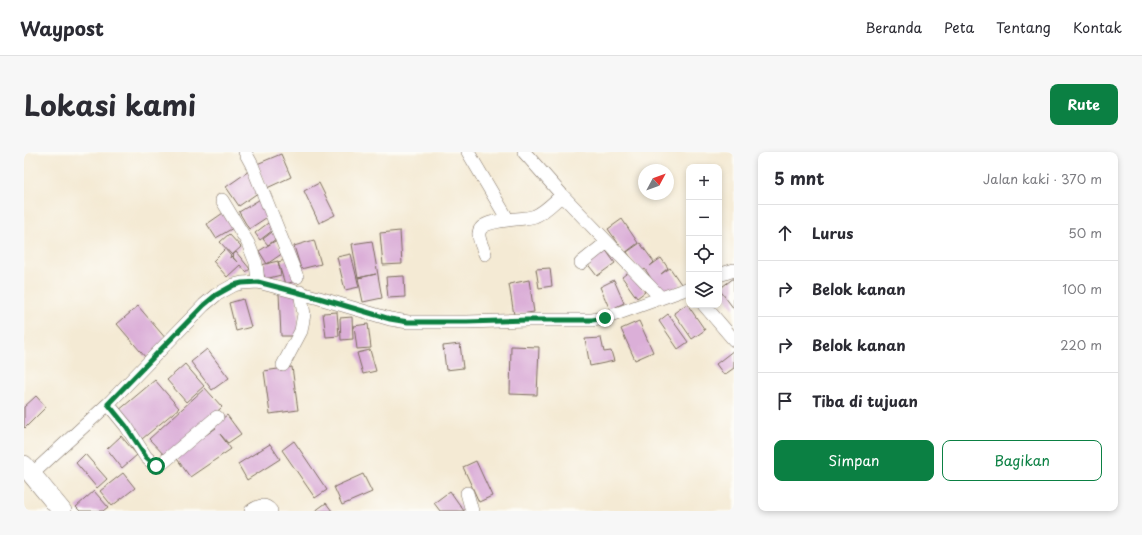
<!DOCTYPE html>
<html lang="id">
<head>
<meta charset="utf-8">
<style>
	:root { --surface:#fff; --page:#f7f7f7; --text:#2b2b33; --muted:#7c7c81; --line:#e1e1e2; --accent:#0b8043 }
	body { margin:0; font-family:"Playpen Sans",sans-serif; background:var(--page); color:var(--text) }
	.controls { position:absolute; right:12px; top:12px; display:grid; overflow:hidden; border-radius:8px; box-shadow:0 2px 6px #0003 }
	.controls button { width:36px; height:36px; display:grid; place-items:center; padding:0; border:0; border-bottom:1px solid var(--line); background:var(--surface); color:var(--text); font:20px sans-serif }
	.compass { position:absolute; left:614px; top:12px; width:36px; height:36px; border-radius:50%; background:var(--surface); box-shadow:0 2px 6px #0003; rotate:49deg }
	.stop { position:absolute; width:12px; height:12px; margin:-9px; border:3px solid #0b8043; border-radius:50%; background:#fff }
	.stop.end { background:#0b8043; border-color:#fff; box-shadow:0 1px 4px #0008 }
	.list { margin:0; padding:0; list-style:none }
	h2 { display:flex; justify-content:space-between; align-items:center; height:52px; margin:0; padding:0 16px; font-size:17px }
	h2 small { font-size:13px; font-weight:400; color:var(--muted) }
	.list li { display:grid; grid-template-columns:26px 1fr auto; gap:12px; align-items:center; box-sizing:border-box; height:56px; padding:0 16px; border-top:1px solid var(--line) }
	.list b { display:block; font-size:15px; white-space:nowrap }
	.list em { font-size:13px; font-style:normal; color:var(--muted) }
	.actions { display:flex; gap:8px; padding:12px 16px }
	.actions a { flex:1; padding:9px 0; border:1px solid var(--accent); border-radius:8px; text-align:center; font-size:14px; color:var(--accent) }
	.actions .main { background:var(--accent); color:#fff }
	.icon { flex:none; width:22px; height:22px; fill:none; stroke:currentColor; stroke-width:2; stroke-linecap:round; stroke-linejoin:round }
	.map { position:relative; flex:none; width:710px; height:359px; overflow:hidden; border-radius:8px }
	header { display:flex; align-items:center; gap:24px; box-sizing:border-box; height:56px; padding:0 20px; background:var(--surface); border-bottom:1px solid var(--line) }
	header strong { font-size:19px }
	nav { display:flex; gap:22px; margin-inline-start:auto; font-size:14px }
	.intro { display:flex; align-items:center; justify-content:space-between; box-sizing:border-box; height:96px; padding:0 24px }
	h1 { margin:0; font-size:28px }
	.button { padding:10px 18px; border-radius:8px; background:var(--accent); color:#fff; font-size:14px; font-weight:700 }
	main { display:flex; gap:24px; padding:0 24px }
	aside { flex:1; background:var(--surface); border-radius:8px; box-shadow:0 2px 6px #0003 }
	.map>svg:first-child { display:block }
</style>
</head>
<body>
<header>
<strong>Waypost</strong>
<nav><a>Beranda</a><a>Peta</a><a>Tentang</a><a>Kontak</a></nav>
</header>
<div class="intro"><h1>Lokasi kami</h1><a class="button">Rute</a></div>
<main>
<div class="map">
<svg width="710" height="359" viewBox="0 0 710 359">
	<rect width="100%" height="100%" fill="#fdfcf7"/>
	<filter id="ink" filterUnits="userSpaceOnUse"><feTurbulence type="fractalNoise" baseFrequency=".025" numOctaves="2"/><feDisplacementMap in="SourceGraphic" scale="8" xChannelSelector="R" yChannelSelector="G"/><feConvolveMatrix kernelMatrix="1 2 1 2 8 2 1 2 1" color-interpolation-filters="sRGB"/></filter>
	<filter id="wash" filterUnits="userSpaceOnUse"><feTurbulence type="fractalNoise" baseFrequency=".012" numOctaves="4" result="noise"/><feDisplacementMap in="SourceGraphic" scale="16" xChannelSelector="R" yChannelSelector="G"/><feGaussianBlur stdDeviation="0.9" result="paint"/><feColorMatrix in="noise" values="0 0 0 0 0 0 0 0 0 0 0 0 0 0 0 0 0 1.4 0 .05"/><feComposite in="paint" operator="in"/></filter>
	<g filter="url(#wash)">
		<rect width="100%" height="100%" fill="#f4ead4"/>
		<g id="blocks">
			<path fill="#dbafd8" d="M 257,2 L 267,25 L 243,36 L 233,12 Z
				M 225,19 L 238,38 L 215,54 L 202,35 Z
				M 295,31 L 311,63 L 295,71 L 280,39 Z
				M 238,46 L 245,64 L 225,77 L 215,60 Z
				M 199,61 L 209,76 L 192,86 L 183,72 Z
				M 598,67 L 614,91 L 601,101 L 584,77 Z
				M 248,68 L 253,75 L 236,88 L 231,81 Z
				M 252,77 L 257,83 L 244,93 L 239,87 Z
				M 376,79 L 378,112 L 359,113 L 356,81 Z
				M 205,82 L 217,95 L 208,103 L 196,90 Z
				M 290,88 L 297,112 L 277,117 L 270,94 Z
				M 251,89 L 259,101 L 243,112 L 235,99 Z
				M 348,89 L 358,146 L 339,150 L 334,126 L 352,122 L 334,126 L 328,92 Z
				M 616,91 L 630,110 L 626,114 L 637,106 L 644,116 L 637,122 L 646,116 L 657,132 L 639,145 L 621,117 L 617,120 L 603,100 Z
				M 201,97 L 207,104 L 206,106 L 207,104 L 213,110 L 208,104 L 212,100 L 226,117 L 222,120 L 216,113 L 203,125 L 189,109 Z
				M 581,97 L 591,111 L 573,124 L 562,110 Z
				M 327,102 L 335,135 L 321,138 L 313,105 Z
				M 265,107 L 272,129 L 261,132 L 254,110 Z
				M 254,109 L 257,123 L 241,127 L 237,113 Z
				M 526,116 L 528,134 L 515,136 L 512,117 Z
				M 606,119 L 621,140 L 613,146 L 598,125 Z
				M 380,124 L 381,145 L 364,146 L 362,125 Z
				M 710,126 L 710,157 L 695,137 Z
				M 505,128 L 510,160 L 490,163 L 485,132 Z
				M 590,128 L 600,151 L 586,158 L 576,135 Z
				M 273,140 L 275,184 L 257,184 L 255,141 Z
				M 219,147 L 227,175 L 212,179 L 205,151 Z
				M 663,152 L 681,178 L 668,187 L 650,161 Z
				M 114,154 L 143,188 L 122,206 L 93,172 Z
				M 313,160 L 315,184 L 302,185 L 299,161 Z
				M 644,162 L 664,190 L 654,197 L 635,169 Z
				M 328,165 L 329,187 L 317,188 L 316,166 Z
				M 615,169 L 629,200 L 611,208 L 597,177 Z
				M 344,172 L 347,196 L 333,197 L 330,174 Z
				M 577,186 L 580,200 L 587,199 L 590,209 L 566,214 L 561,187 Z
				M 436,192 L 439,216 L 422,218 L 419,194 Z
				M 487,194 L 515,195 L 513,243 L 486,242 Z
				M 183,197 L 205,226 L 188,238 L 167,210 Z
				M 346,198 L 352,219 L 339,222 L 333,201 Z
				M 710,198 L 710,216 L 700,223 L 692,212 Z
				M 161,212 L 180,234 L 162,250 L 143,228 Z
				M 268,215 L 274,258 L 246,262 L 240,219 Z
				M 131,228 L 155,256 L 118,287 L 94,259 Z
				M 181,236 L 198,255 L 143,306 L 125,287 Z
				M 12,244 L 22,255 L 1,276 L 0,275 L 0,255 Z
				M 203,263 L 217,282 L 204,291 L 196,282 L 207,297 L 166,325 L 151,304 L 192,276 L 190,273 Z
				M 97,284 L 113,303 L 98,316 L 83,297 Z
				M 270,289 L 303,338 L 291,346 L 258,298 Z
				M 246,292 L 256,307 L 223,328 L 214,312 Z
				M 61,302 L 83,327 L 73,336 L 52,311 Z
				M 452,309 L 468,344 L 455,350 L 439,315 Z
				M 99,321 L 111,336 L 88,354 L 76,339 Z
				M 339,322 L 348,340 L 318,353 L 310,335 Z
				M 70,339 L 84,355 L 79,359 L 56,359 L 52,355 Z
				M 426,339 L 440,359 L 416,359 L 410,351 Z
				M 302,351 L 308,359 L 291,359 Z"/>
		</g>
	</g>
	<g filter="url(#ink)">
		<use href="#blocks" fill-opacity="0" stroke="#7c6d5e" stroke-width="1"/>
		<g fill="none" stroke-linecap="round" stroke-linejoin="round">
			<g stroke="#7c6d5e" stroke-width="14">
				<path id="minor" d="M 221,0 L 228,13 L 273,125
					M 444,0 L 484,68
					M 500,0 L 538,43 L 637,146
					M 198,48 L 224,91 L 232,111 L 234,130
					M 461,102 C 459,96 454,87 455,81 C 457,65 500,69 511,64 C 521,60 530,50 538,43
					M 557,111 L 583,90
					M 695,123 L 710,118
					M 680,153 L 710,188
					M 259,213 L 277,179 L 280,162 L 276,140
					M 84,252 L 102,274 L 122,305 L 132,314 L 135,314 L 193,265
					M 8,322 L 84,252 L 180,153 L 192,143 L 210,133 L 218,131 L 234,130 L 295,146 L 366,167 L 384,170 L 443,170 L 503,168 L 568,168 L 581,166 L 665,136
					M 443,341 L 448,359
					M 227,359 C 234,354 241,351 247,359"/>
			</g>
			<g stroke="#7c6d5e" stroke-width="20">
				<path id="highway" d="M 0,313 L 38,359"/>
			</g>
			<use href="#minor" stroke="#fff" stroke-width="13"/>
			<use href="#highway" stroke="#fff" stroke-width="19"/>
		</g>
	</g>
	<g fill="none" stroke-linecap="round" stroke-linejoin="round" filter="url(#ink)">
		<path stroke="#0b8043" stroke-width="5" d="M 132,314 L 122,305 L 102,274 L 84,252 L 180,153 L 192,143 L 210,133 L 218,131 L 234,130 L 295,146 L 366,167 L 384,170 L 443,170 L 503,168 L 568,168 L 581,166"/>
	</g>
</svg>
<div class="controls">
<button>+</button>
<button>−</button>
<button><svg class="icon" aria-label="locate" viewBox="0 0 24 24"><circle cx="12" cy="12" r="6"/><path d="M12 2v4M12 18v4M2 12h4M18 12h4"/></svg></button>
<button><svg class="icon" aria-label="layers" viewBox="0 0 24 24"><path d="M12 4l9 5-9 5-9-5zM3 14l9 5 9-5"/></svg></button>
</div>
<svg class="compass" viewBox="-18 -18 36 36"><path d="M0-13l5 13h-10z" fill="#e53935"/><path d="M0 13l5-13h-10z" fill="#7c7c81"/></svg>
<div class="stop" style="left:132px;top:314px"></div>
<div class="stop end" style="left:581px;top:166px"></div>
</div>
<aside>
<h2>5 mnt<small>Jalan kaki · 370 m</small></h2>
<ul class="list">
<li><svg class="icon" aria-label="ahead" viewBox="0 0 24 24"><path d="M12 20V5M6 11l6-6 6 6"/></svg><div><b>Lurus</b></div><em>50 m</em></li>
<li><svg class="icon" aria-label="right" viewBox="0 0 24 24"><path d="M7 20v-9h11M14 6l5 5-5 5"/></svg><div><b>Belok kanan</b></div><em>100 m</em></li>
<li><svg class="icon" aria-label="right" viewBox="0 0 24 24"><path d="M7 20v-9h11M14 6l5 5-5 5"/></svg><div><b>Belok kanan</b></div><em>220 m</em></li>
<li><svg class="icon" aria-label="arrive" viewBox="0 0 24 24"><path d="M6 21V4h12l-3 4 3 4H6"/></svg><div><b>Tiba di tujuan</b></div></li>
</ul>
<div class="actions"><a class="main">Simpan</a><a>Bagikan</a></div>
</aside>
</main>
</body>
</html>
